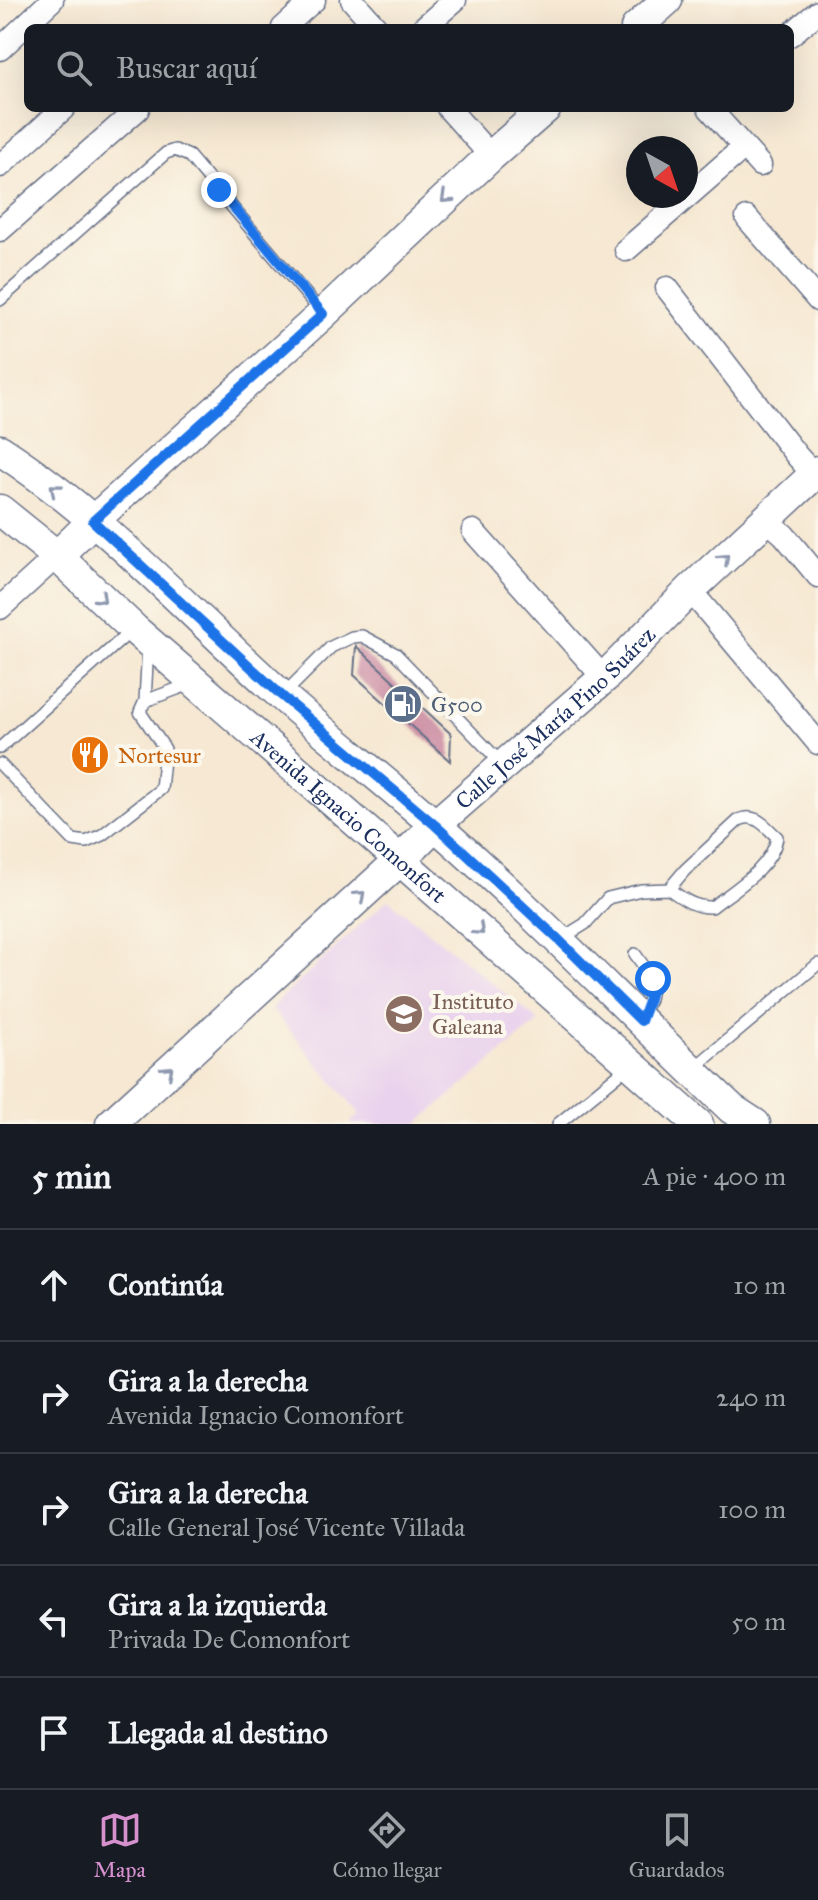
<!DOCTYPE html>
<html lang="es">
<head>
<meta charset="utf-8">
<style>
	:root { --surface:#171b24; --page:#242831; --text:#f1f3f6; --muted:#9ea1a6; --line:#363941; --accent:#d690ce }
	body { margin:0; font-family:"IM FELL Great Primer",serif; background:var(--page); color:var(--text) }
	.compass { position:absolute; left:626px; top:136px; width:72px; height:72px; border-radius:50%; background:var(--surface); box-shadow:0 8px 32px #0002; rotate:140deg }
	.stop { position:absolute; width:24px; height:24px; margin:-18px; border:6px solid #1a73e8; border-radius:50%; background:#fff }
	.stop.end { background:#1a73e8; border-color:#fff; box-shadow:0 2px 8px #0008 }
	.list { margin:0; padding:0; list-style:none }
	h2 { display:flex; justify-content:space-between; align-items:center; height:104px; margin:0; padding:0 32px; font-size:34px }
	h2 small { font-size:26px; font-weight:400; color:var(--muted) }
	.list li { display:grid; grid-template-columns:52px 1fr auto; gap:24px; align-items:center; box-sizing:border-box; height:112px; padding:0 32px; border-top:2px solid var(--line) }
	.list b { display:block; font-size:30px; white-space:nowrap }
	.list p { margin:0; font-size:26px; white-space:nowrap; color:var(--muted) }
	.list em { font-size:26px; font-style:normal; color:var(--muted) }
	.icon { flex:none; width:44px; height:44px; fill:none; stroke:currentColor; stroke-width:2; stroke-linecap:round; stroke-linejoin:round }
	.map { position:relative; flex:none; width:818px; height:1124px; overflow:hidden }
	.search { position:absolute; background:var(--surface); box-shadow:0 8px 32px #0002; left:24px; right:24px; top:24px; height:88px; display:flex; align-items:center; gap:20px; box-sizing:border-box; padding:0 28px; border-radius:12px; color:var(--muted); font-size:30px }
	.sheet { height:664px; background:var(--surface) }
	nav { display:flex; justify-content:space-around; align-items:center; box-sizing:border-box; height:112px; border-top:2px solid var(--line); background:var(--surface); font-size:22px; color:var(--muted) }
	nav a { display:grid; justify-items:center; gap:4px }
	nav .on { color:var(--accent) }
	.map>svg:first-child { display:block }
</style>
</head>
<body>
<div class="map">
<svg width="818" height="1124" viewBox="0 0 818 1124">
	<rect width="100%" height="100%" fill="#fbf7ec"/>
	<filter id="ink" filterUnits="userSpaceOnUse"><feTurbulence type="fractalNoise" baseFrequency=".0125" numOctaves="2"/><feDisplacementMap in="SourceGraphic" scale="16" xChannelSelector="R" yChannelSelector="G"/><feConvolveMatrix kernelMatrix="1 2 1 2 8 2 1 2 1" color-interpolation-filters="sRGB"/></filter>
	<filter id="wash" filterUnits="userSpaceOnUse"><feTurbulence type="fractalNoise" baseFrequency=".006" numOctaves="4" result="noise"/><feDisplacementMap in="SourceGraphic" scale="32" xChannelSelector="R" yChannelSelector="G"/><feGaussianBlur stdDeviation="1.8" result="paint"/><feColorMatrix in="noise" values="0 0 0 0 0 0 0 0 0 0 0 0 0 0 0 0 0 1.4 0 .05"/><feComposite in="paint" operator="in"/></filter>
	<g filter="url(#wash)">
		<rect width="100%" height="100%" fill="#f6e8d2"/>
		<path fill="#e9d2ed" d="M 388,899 L 539,1021 L 417,1124 L 349,1124 L 360,1114 L 271,1008 Z"/>
		<g id="blocks">
			<path fill="#cf94a9" d="M 356,646 L 451,734 L 450,761 L 354,675 Z"/>
		</g>
	</g>
	<g filter="url(#ink)">
		<use href="#blocks" fill-opacity="0" stroke="#687087" stroke-width="2"/>
		<g fill="none" stroke-linecap="round" stroke-linejoin="round">
			<g stroke="#687087" stroke-width="14">
				<path id="lane" d="M 0,300 L 166,153 L 175,150 L 189,156 L 321,312
					M 283,695 L 331,647 L 352,637 L 362,636 L 396,654 L 501,763
					M 145,701 L 148,645
					M 0,748 L 133,629
					M 0,764 L 73,840 L 86,842 L 102,835 L 161,789 L 165,749 L 140,712 L 145,701 L 193,683
					M 559,940 L 585,924 L 608,898 L 641,890 L 669,889 C 683,899 695,908 712,907 C 735,889 773,867 777,837 C 765,826 755,812 739,820 L 685,870 L 669,889
					M 635,954 L 653,979 L 649,999 L 642,1016
					M 693,1069 L 818,964
					M 558,1124 L 630,1065"/>
			</g>
			<g stroke="#687087" stroke-width="25">
				<path id="street" d="M 352,0 L 377,28
					M 283,28 L 314,0
					M 423,28 L 455,0
					M 790,35 L 818,12
					M 0,49 L 52,0
					M 448,108 L 491,156
					M 709,108 L 760,165
					M 0,166 L 64,108
					M 747,218 L 818,300
					M 0,230 L 138,109
					M 626,250 L 743,148
					M 667,288 L 797,456 L 818,479
					M 767,520 L 784,535 L 818,576
					M 473,531 L 604,678
					M 690,590 L 818,743
					M 0,608 L 57,556"/>
			</g>
			<g stroke="#687087" stroke-width="33">
				<g id="secondary">
					<path d="M 636,28 L 667,0"/>
					<path d="M 0,450 C 104,517 190,614 282,696 C 332,740 385,781 435,825 C 538,915 632,1015 732,1109 L 755,1124"/>
					<path id="s1" d="M 0,510 L 57,556 L 134,629 L 400,860 L 698,1124"/>
					<path d="M 57,556 L 93,521 L 323,314 L 491,156 L 546,108"/>
					<path id="s2" d="M 111,1124 L 400,860 L 435,825 L 604,678 L 690,590 L 818,471"/>
				</g>
			</g>
			<use href="#lane" stroke="#fff" stroke-width="11"/>
			<use href="#street" stroke="#fff" stroke-width="22"/>
			<use href="#secondary" stroke="#fff" stroke-width="30"/>
		</g>
		<defs><path id="oneway-chevron" d="M-2-3.5L2.5 0L-2 3.5" fill="none" stroke-width="1.6" stroke-linecap="round" stroke-linejoin="round" transform="scale(2)"/></defs>
		<g stroke="#8d97ae">
			<use href="#oneway-chevron" transform="translate(446 198) rotate(137)"/>
			<use href="#oneway-chevron" transform="translate(55 489) rotate(-140)"/>
			<use href="#oneway-chevron" transform="translate(724 559) rotate(-43)"/>
			<use href="#oneway-chevron" transform="translate(101 598) rotate(43)"/>
			<use href="#oneway-chevron" transform="translate(360 896) rotate(-42)"/>
			<use href="#oneway-chevron" transform="translate(479 930) rotate(42)"/>
			<use href="#oneway-chevron" transform="translate(168 1071) rotate(-42)"/>
		</g>
	</g>
	<g fill="none" stroke-linecap="round" stroke-linejoin="round" filter="url(#ink)">
		<path stroke="#1a73e8" stroke-width="10" d="M 219,190 L 323,314 L 93,521 L 282,696 L 435,825 L 559,940 L 641,1021 L 649,999 L 653,979"/>
	</g>
	<defs>
		<g id="fuel-disc" transform="scale(2)"><circle r="9.5" fill="#5c6f8a" stroke="#fbf7ec"/><path d="M-5.5-6h7V0h2V4h1.3V-2.5L3-4.5l.8-.8L6-3V5H2.5V1h-1V6h-7ZM-4.2-4.7v3.2H.2V-4.7Z" fill="#fff"/></g>
		<g id="restaurant-disc" transform="scale(2)"><circle r="9.5" fill="#e8710a" stroke="#fbf7ec"/><path d="M-5-6h1v4h1v-4h1v4h1v-4h1v5L-1.5 .5V6h-2V.5L-5-1ZM5-6V6H3V1.5H1.5Q1.5-4 5-6Z" fill="#fff"/></g>
		<g id="university-disc" transform="scale(2)"><circle r="9.5" fill="#8d6e63" stroke="#fbf7ec"/><path d="M0-5L7-2L0 1L-7-2ZM-4 1L0 2.5L4 1V4Q0 6-4 4Z" fill="#fff"/></g>
	</defs>
	<g fill-rule="evenodd">
		<use href="#fuel-disc" x="403" y="704"/>
		<use href="#restaurant-disc" x="90" y="755"/>
		<use href="#university-disc" x="404" y="1014"/>
	</g>
	<g text-anchor="middle" dominant-baseline="central" stroke-width="8" stroke-linejoin="round" paint-order="stroke">
		<g font-size="22" fill="#4e5e75" stroke="#fbf7ec" text-anchor="start">
			<text x="431" y="704">G500</text>
		</g>
		<g font-size="22" fill="#1b2f5e" stroke="#fbf7ec">
			<text stroke="none"><textPath href="#s2" startOffset="602">Calle José María Pino Suárez</textPath></text>
			<text stroke="none"><textPath href="#s1" startOffset="464">Avenida Ignacio Comonfort</textPath></text>
		</g>
		<g font-size="22" fill="#c56008" stroke="#fbf7ec" text-anchor="start">
			<text x="118" y="755">Nortesur</text>
		</g>
		<g font-size="22" fill="#785e54" stroke="#fbf7ec" text-anchor="start">
			<text x="432" y="1001">Instituto<tspan x="432" dy="25">Galeana</tspan></text>
		</g>
	</g>
</svg>
<svg class="compass" viewBox="-18 -18 36 36"><path d="M0-13l5 13h-10z" fill="#e53935"/><path d="M0 13l5-13h-10z" fill="#9ea1a6"/></svg>
<div class="stop" style="left:653px;top:979px"></div>
<div class="stop end" style="left:219px;top:190px"></div>
<div class="search"><svg class="icon" aria-label="search" viewBox="0 0 24 24"><circle cx="10" cy="10" r="6"/><path d="M15 15l6 6"/></svg>Buscar aquí</div>
</div>
<section class="sheet">
<h2>5 min<small>A pie · 400 m</small></h2>
<ul class="list">
<li><svg class="icon" aria-label="ahead" viewBox="0 0 24 24"><path d="M12 20V5M6 11l6-6 6 6"/></svg><div><b>Continúa</b></div><em>10 m</em></li>
<li><svg class="icon" aria-label="right" viewBox="0 0 24 24"><path d="M7 20v-9h11M14 6l5 5-5 5"/></svg><div><b>Gira a la derecha</b><p>Avenida Ignacio Comonfort</p></div><em>240 m</em></li>
<li><svg class="icon" aria-label="right" viewBox="0 0 24 24"><path d="M7 20v-9h11M14 6l5 5-5 5"/></svg><div><b>Gira a la derecha</b><p>Calle General José Vicente Villada</p></div><em>100 m</em></li>
<li><svg class="icon" aria-label="left" viewBox="0 0 24 24"><path d="M17 20v-9H6M10 6l-5 5 5 5"/></svg><div><b>Gira a la izquierda</b><p>Privada De Comonfort</p></div><em>50 m</em></li>
<li><svg class="icon" aria-label="arrive" viewBox="0 0 24 24"><path d="M6 21V4h12l-3 4 3 4H6"/></svg><div><b>Llegada al destino</b></div></li>
</ul>
</section>
<nav>
<a class="on"><svg class="icon" aria-label="map" viewBox="0 0 24 24"><path d="M3 6l6-2 6 2 6-2v14l-6 2-6-2-6 2zM9 4v14M15 6v14"/></svg>Mapa</a>
<a><svg class="icon" aria-label="directions" viewBox="0 0 24 24"><path d="M12 3l9 9-9 9-9-9zM9 14v-3h6M13 9l2 2-2 2"/></svg>Cómo llegar</a>
<a><svg class="icon" aria-label="saved" viewBox="0 0 24 24"><path d="M7 4h10v16l-5-4-5 4z"/></svg>Guardados</a>
</nav>
</body>
</html>
